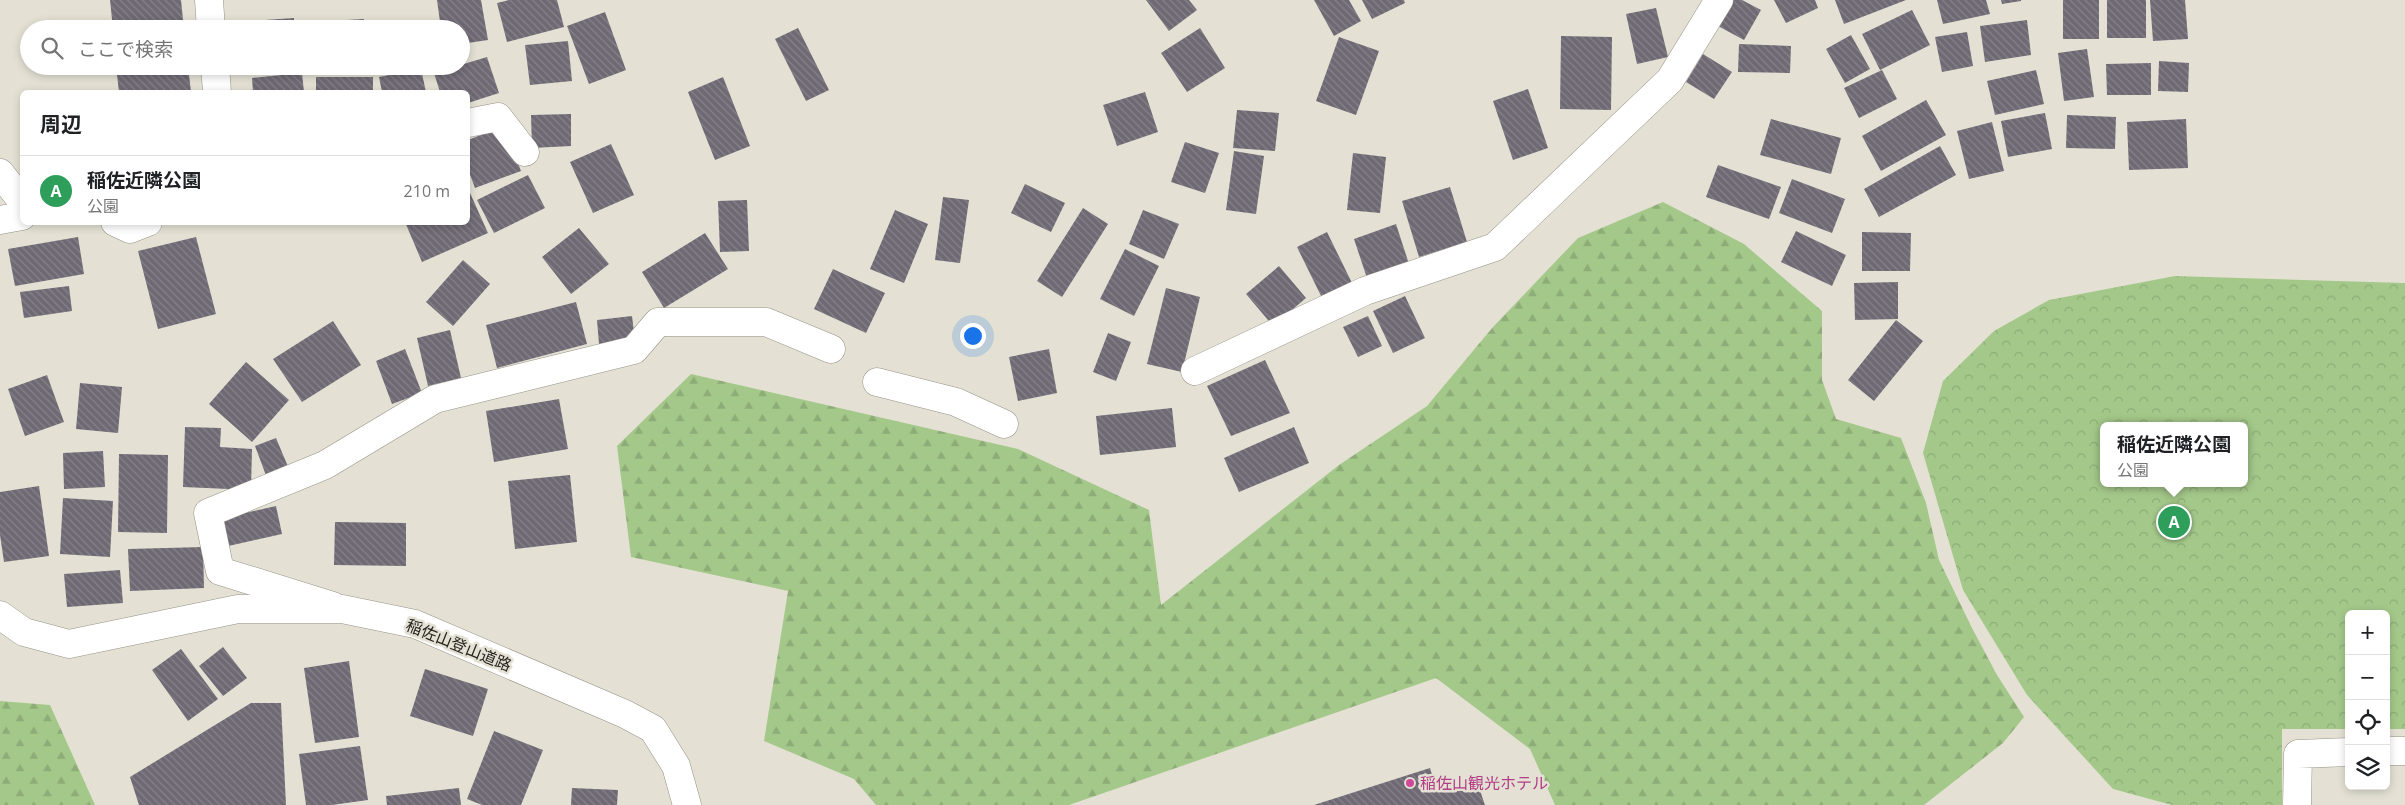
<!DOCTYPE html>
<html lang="ja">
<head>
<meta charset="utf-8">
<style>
	:root { --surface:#fff; --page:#f6f6f6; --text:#202124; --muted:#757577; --line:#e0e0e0; --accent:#0f766e }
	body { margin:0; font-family:"Open Sans","Noto Sans JP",sans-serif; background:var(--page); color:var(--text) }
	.controls { position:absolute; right:15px; bottom:15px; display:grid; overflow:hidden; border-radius:8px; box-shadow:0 2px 8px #0003 }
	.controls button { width:45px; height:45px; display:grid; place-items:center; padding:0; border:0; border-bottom:1px solid var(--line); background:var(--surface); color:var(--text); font:25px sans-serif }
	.you { position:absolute; left:972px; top:335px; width:18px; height:18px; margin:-12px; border:4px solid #fff; border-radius:50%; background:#1a73e8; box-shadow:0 0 0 8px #1a73e833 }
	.badge { display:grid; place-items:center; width:32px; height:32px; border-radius:50%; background:var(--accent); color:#fff; font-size:16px; font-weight:700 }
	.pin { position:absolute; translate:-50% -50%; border:2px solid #fff; box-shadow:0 1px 5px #0006 }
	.popup { position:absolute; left:2100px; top:422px; width:148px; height:65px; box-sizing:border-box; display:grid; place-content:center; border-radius:8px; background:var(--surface); filter:drop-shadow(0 1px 4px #0005); font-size:16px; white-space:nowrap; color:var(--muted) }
	.popup b { font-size:19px; color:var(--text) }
	.popup::after { content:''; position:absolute; left:50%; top:100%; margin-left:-10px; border:10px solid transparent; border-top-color:var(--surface) }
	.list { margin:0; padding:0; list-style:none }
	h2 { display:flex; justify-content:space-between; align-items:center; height:65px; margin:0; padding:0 20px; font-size:21px }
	h2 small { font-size:16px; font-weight:400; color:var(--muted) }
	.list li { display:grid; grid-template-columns:32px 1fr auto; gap:15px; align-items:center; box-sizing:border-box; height:70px; padding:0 20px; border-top:1px solid var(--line) }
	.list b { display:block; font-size:19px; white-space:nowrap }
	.list p { margin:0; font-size:16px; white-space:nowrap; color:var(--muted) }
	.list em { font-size:16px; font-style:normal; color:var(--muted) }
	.icon { flex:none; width:28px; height:28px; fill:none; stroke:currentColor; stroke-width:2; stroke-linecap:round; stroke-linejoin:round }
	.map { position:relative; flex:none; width:2405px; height:805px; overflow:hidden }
	.search { position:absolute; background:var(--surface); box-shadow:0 2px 8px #0003; left:20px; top:20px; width:450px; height:55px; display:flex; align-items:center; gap:12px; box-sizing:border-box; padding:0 18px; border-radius:28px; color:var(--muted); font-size:19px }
	.panel { position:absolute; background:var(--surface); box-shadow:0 2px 8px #0003; left:20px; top:90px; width:450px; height:135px; border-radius:8px }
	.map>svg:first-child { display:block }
</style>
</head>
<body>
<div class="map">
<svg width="2405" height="805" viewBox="0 0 2405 805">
	<defs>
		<pattern id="forest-firs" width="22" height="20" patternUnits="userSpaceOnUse" patternTransform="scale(1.25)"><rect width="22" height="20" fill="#a4c88a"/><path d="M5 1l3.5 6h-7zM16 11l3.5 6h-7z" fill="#8dac77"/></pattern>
		<pattern id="park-crowns" width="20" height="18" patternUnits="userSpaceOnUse" patternTransform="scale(1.25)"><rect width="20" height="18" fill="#a4c88a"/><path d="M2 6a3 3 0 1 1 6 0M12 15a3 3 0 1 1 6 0" fill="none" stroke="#8dac77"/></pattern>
		<pattern id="building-back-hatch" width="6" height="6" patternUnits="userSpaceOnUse" patternTransform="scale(1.25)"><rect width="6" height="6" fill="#6f6974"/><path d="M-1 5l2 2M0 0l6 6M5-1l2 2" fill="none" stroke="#87828a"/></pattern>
	</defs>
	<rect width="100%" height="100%" fill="#e4e1d4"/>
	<path fill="url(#forest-firs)" d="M 1663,202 L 1744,244 L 1822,311 L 1822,380 L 1836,419 L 1901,438 L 1926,503 L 1939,560 L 1972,628 L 1997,675 L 2024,717 L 2003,743 L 1924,805 L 1555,805 L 1530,749 L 1436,678 L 1069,805 L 876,805 L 854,779 L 764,741 L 788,591 L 631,557 L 617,446 L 691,374 L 1018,449 L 1149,510 L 1161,605 L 1339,465 L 1427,406 L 1493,327 L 1578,238 Z
		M 0,701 L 50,705 L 95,805 L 0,805 Z"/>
	<path fill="url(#park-crowns)" fill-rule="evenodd" d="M 2175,276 L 2405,283 L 2405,729 L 2386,729 L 2386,614 L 2349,614 L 2349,729 L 2282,729 L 2282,805 L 2172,805 L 2113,789 L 2027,695 L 1963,590 L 1923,453 L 1943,381 L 1994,331 L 2049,300 ZM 2104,426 L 2244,426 L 2244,483 L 2104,483 Z"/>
	<path fill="url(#building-back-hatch)" d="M 110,0 L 181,0 L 184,29 L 113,29 Z
		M 437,0 L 481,0 L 488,40 L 461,44 L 461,29 L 441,29 Z
		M 509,0 L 557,0 L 564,27 L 507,42 L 497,3 Z
		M 1146,0 L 1189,0 L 1197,10 L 1169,31 Z
		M 1314,0 L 1349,0 L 1361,21 L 1334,36 Z
		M 1362,0 L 1404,0 L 1405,3 L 1372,19 Z
		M 1732,0 L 1742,0 L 1761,10 L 1744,40 L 1718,26 Z
		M 1774,0 L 1815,0 L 1818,8 L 1786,23 Z
		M 1835,0 L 1906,0 L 1844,24 Z
		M 1937,0 L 1986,0 L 1990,14 L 1943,24 Z
		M 2001,0 L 2021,0 L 2021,1 L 2002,4 Z
		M 2063,0 L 2099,0 L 2099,39 L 2063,39 Z
		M 2107,0 L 2146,0 L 2146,38 L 2107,38 Z
		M 2150,0 L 2185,0 L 2188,39 L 2153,41 Z
		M 1656,8 L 1668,57 L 1637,64 L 1626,14 Z
		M 1912,10 L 1930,45 L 1880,70 L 1862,34 Z
		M 605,12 L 626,70 L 589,84 L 567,26 Z
		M 294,18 L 294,29 L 237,29 L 236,22 Z
		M 364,19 L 364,29 L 314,29 L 313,22 Z
		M 429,20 L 429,29 L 377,29 L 377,21 Z
		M 2027,20 L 2031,55 L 1985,62 L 1980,26 Z
		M 798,28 L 829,90 L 806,101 L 775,39 Z
		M 1200,28 L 1225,68 L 1187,92 L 1161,53 Z
		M 1967,32 L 1973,66 L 1942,72 L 1935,37 Z
		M 1851,35 L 1870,69 L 1845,83 L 1826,49 Z
		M 1561,36 L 1612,37 L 1611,110 L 1560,109 Z
		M 1339,37 L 1379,51 L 1356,115 L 1316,101 Z
		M 568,41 L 572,81 L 530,85 L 525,45 Z
		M 1739,44 L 1791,46 L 1790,73 L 1738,72 Z
		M 2087,49 L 2094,97 L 2064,101 L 2058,53 Z
		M 1703,54 L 1732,72 L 1714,99 L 1686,82 Z
		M 487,57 L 499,93 L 468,103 L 468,92 L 440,92 L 434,73 Z
		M 2159,61 L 2189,63 L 2188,92 L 2158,91 Z
		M 2151,63 L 2151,95 L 2107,95 L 2106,64 Z
		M 116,66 L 188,66 L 191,92 L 119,92 Z
		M 240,66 L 297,66 L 297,68 L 240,72 Z
		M 421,69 L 426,92 L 382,92 L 379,77 Z
		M 1882,70 L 1897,99 L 1859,118 L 1844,88 Z
		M 2036,70 L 2044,104 L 1995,115 L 1987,81 Z
		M 302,73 L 304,92 L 253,92 L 252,78 Z
		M 316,77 L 373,77 L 373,92 L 316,92 Z
		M 723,77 L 750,146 L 715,160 L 688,92 Z
		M 1528,89 L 1548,148 L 1513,160 L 1493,101 Z
		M 1145,92 L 1158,132 L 1117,146 L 1103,105 Z
		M 1926,100 L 1946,135 L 1881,171 L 1862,136 Z
		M 1237,110 L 1279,113 L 1275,151 L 1233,148 Z
		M 2045,113 L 2052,149 L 2008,157 L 2001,121 Z
		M 571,114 L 571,146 L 532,148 L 531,115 Z
		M 2067,115 L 2116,117 L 2115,149 L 2066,148 Z
		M 1771,119 L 1841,138 L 1831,174 L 1760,155 Z
		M 2186,119 L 2188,168 L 2129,170 L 2127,122 Z
		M 1992,122 L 2004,171 L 1969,179 L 1957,131 Z
		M 504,126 L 521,171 L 475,188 L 468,169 L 468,140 Z
		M 1185,142 L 1219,153 L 1205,193 L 1171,182 Z
		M 611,144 L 634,195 L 593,213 L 570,162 Z
		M 1940,146 L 1956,175 L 1879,217 L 1864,189 Z
		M 1234,151 L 1264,156 L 1256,214 L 1226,210 Z
		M 1353,153 L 1386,157 L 1380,213 L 1347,210 Z
		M 1718,165 L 1781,187 L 1769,219 L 1706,197 Z
		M 528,175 L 545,208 L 494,233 L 477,200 Z
		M 1792,179 L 1845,199 L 1832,233 L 1779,213 Z
		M 1025,184 L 1065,203 L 1051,232 L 1011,213 Z
		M 1450,187 L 1467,242 L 1419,257 L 1402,201 Z
		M 470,193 L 488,233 L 422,262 L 405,222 L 468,222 L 468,195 Z
		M 943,197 L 969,200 L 960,263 L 935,260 Z
		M 747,200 L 749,251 L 720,252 L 718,201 Z
		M 1083,208 L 1108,224 L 1062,297 L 1037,281 Z
		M 895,210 L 928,224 L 904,283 L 870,269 Z
		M 1143,210 L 1179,224 L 1164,259 L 1129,244 Z
		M 1396,224 L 1409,264 L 1367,278 L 1354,239 Z
		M 579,228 L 609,264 L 571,294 L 542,257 Z
		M 1796,231 L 1846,255 L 1832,286 L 1781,262 Z
		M 1327,232 L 1353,285 L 1323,300 L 1297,247 Z
		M 1862,232 L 1911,233 L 1910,271 L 1862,271 Z
		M 705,233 L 728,269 L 664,308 L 642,272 Z
		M 78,237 L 84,274 L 15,286 L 8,249 Z
		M 196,237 L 216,314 L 158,329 L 138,251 Z
		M 1125,249 L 1159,266 L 1134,316 L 1100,299 Z
		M 463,260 L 490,284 L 453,326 L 426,302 Z
		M 1279,266 L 1306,298 L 1273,326 L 1246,294 Z
		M 833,269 L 885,293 L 866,333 L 814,309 Z
		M 1898,282 L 1898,319 L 1855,320 L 1854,283 Z
		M 69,286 L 72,311 L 24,318 L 20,292 Z
		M 1166,288 L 1200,297 L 1182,372 L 1147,364 Z
		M 1405,296 L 1425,338 L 1393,353 L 1373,311 Z
		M 576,302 L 587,344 L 497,368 L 486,325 Z
		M 632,316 L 635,340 L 599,344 L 597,320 Z
		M 1368,316 L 1382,346 L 1358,357 L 1343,327 Z
		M 1896,320 L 1923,341 L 1874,401 L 1848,380 Z
		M 333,321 L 361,365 L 302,402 L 273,359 Z
		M 450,330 L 461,378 L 428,386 L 417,338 Z
		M 1108,333 L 1131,342 L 1116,381 L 1093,372 Z
		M 405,349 L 422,393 L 392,404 L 376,361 Z
		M 1049,349 L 1057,393 L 1018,401 L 1009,357 Z
		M 1265,360 L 1290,413 L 1231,436 L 1207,386 Z
		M 246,362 L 289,400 L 252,442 L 209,404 Z
		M 47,375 L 64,422 L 25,436 L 8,389 Z
		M 80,383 L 122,387 L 118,433 L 76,429 Z
		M 559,399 L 568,449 L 494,462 L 486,411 Z
		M 1172,408 L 1176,447 L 1100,455 L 1096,416 Z
		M 185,427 L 221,428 L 220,447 L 252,449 L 251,490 L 183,487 Z
		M 1294,427 L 1309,463 L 1239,492 L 1224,458 Z
		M 276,438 L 289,469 L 267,478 L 255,446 Z
		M 103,451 L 105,487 L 64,489 L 63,453 Z
		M 119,454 L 168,455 L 167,533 L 118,532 Z
		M 570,475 L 577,542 L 515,549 L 508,481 Z
		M 39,486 L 49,556 L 4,562 L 0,535 L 0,492 Z
		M 63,498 L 113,501 L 110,557 L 60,554 Z
		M 276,506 L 282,534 L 224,547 L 218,519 Z
		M 335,522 L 406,523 L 406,566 L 334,565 Z
		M 203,547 L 204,588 L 130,591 L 128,549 Z
		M 120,570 L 123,603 L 67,607 L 64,574 Z
		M 223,647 L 247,678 L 223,696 L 199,666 Z
		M 181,649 L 218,699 L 188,721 L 152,670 Z
		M 349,661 L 359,737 L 315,743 L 304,668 Z
		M 425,669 L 488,689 L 473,736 L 410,716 Z
		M 251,703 L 281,703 L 286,805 L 139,805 L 130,777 Z
		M 494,731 L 543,750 L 521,805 L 482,805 L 467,799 Z
		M 360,746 L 368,800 L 332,805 L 306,805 L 299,754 Z
		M 1430,768 L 1437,790 L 1475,776 L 1485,805 L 1314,805 Z
		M 459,788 L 461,805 L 387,805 L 386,796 Z
		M 572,788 L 618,790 L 617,805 L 571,805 Z"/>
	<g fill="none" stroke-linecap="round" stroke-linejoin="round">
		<g stroke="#969286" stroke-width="29">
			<path id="minor" d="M 209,0 L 211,29
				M 215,66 L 217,92
				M 468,123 L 498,117 L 525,152
				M 0,173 L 22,201
				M 0,220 L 22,216
				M 115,222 L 130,229 L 148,222
				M 1195,371 L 1365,291 L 1495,247 L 1670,80 L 1719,0
				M 877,382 L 956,402 L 1004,424
				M 333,606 L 220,571 L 208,513 L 325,465 L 435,399 L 634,350 L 658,322 L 766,322 L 831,349
				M 2386,751 L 2405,751
				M 2297,805 L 2298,754 L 2349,752"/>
		</g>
		<g stroke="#969286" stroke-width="29">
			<path id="tertiary" d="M 0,615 L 24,632 L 69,644 L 238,609 L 342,609 L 415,624 L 625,714 L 653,729 L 676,766 L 687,805"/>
		</g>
		<use href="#minor" stroke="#fff" stroke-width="28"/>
		<use href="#tertiary" stroke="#fff" stroke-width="28"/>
	</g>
	<circle fill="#d1479c" stroke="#e4e1d4" stroke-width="2" cx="1410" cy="783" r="5"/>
	<g text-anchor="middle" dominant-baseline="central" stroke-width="5" stroke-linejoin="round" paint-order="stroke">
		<g font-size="16" fill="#262420" stroke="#e4e1d4">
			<text transform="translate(459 645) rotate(22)">稲佐山登山道路</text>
		</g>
		<g font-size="16" fill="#b23c85" stroke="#e4e1d4" text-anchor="start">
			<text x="1420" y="783">稲佐山観光ホテル</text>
		</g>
	</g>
</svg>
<div class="controls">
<button>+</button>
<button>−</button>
<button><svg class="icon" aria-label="locate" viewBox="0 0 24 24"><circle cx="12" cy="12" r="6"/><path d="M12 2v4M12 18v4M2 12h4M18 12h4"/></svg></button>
<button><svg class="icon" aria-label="layers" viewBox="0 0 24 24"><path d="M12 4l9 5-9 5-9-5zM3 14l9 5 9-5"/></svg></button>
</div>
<div class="you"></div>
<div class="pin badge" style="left:2174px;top:522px;background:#2e9e5b">A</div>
<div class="popup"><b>稲佐近隣公園</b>公園</div>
<div class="search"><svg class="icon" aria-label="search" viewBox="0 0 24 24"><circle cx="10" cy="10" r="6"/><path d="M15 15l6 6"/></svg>ここで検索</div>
<section class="panel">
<h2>周辺<small></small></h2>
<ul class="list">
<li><span class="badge" style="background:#2e9e5b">A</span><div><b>稲佐近隣公園</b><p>公園</p></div><em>210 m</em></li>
</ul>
</section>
</div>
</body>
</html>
